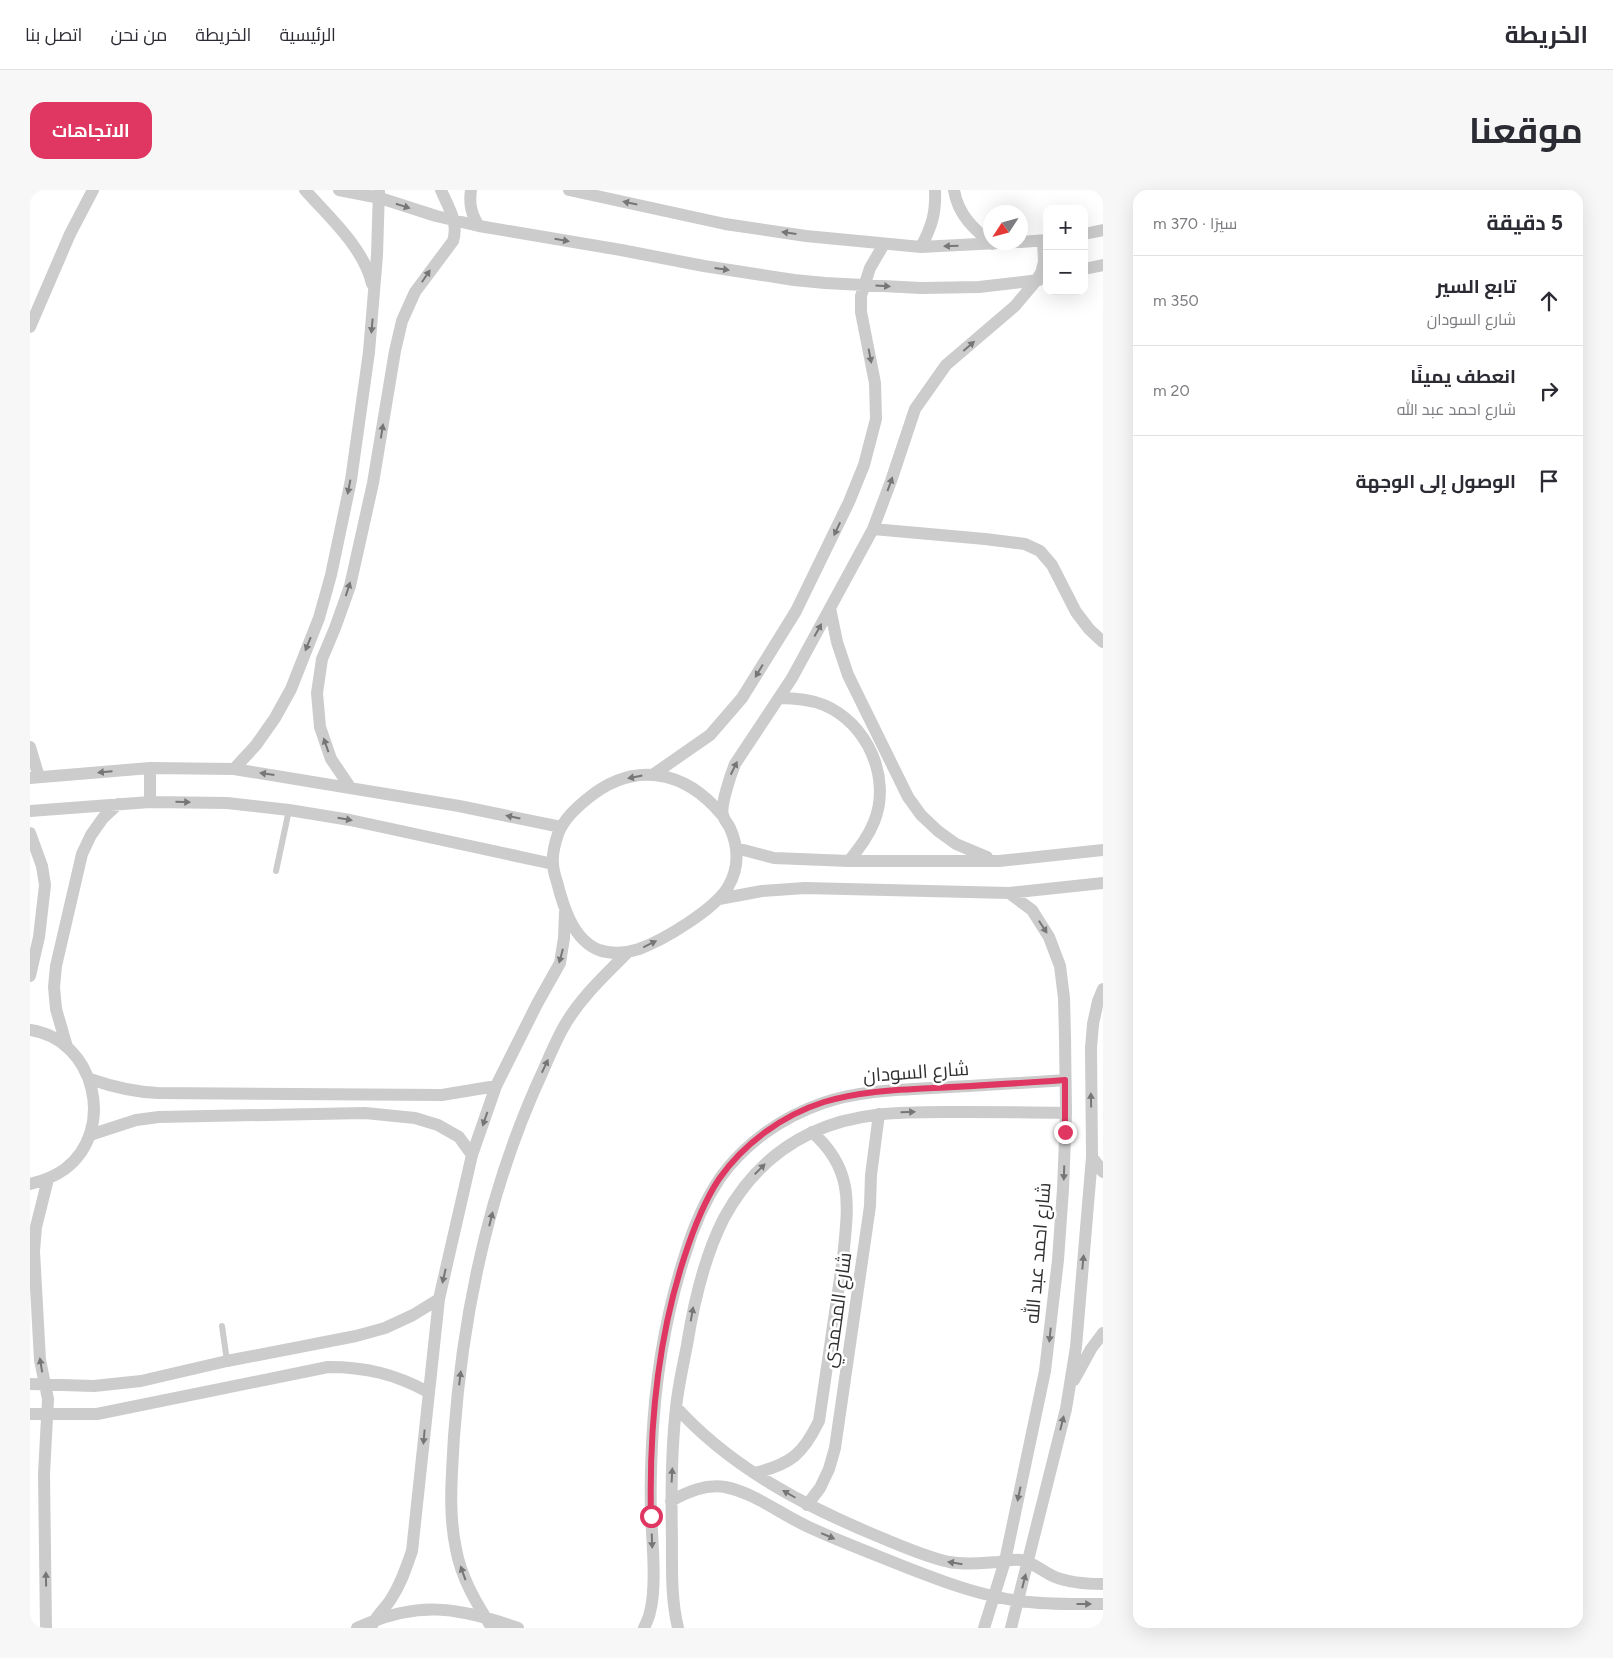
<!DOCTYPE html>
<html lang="ar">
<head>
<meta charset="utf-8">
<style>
	:root { --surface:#fff; --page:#f7f7f7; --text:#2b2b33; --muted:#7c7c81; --line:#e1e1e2; --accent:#df3762 }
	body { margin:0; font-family:Figtree,Cairo,sans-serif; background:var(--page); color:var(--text); direction:rtl }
	.controls { position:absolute; right:15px; top:15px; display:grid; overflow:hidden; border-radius:10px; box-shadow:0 5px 20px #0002 }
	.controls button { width:45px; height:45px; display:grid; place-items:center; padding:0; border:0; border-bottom:1px solid var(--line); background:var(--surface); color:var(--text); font:25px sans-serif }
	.compass { position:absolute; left:953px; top:15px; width:45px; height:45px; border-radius:50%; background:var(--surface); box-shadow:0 5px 20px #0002; rotate:234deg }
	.stop { position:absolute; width:15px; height:15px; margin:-11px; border:4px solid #df3762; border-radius:50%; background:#fff }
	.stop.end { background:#df3762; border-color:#fff; box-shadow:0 1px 5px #0008 }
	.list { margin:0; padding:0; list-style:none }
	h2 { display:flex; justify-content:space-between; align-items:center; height:65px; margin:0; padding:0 20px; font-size:21px }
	h2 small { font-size:16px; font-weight:400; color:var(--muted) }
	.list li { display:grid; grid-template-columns:32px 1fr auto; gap:15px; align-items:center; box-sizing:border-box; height:90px; padding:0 20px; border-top:1px solid var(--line) }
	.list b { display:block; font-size:19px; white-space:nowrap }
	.list p { margin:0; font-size:16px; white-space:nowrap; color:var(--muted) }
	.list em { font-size:16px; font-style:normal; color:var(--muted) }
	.icon { flex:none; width:28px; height:28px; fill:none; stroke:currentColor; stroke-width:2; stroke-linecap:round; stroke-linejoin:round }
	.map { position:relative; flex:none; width:1073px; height:1438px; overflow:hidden; direction:ltr; border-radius:15px }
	header { display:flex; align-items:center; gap:30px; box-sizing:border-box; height:70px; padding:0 25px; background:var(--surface); border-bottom:1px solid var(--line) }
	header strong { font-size:24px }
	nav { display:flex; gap:28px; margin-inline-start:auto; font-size:18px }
	.intro { display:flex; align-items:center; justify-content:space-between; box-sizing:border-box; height:120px; padding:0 30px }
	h1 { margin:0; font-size:35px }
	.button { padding:12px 22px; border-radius:15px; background:var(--accent); color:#fff; font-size:18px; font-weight:700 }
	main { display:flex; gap:30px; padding:0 30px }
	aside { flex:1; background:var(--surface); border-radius:15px; box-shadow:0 5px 20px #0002 }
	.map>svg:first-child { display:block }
</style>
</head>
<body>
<header>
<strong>الخريطة</strong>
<nav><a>الرئيسية</a><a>الخريطة</a><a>من نحن</a><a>اتصل بنا</a></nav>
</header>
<div class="intro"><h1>موقعنا</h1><a class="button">الاتجاهات</a></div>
<main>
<aside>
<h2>5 دقيقة<small>سيرًا · 370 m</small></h2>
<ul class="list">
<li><svg class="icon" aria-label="ahead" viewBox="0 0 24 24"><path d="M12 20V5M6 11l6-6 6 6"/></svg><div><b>تابع السير</b><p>شارع السودان</p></div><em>350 m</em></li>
<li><svg class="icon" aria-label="right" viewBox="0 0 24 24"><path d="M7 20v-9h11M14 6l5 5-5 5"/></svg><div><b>انعطف يمينًا</b><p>شارع احمد عبد الله</p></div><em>20 m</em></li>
<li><svg class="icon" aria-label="arrive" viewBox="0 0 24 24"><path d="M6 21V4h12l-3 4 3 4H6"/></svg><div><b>الوصول إلى الوجهة</b></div></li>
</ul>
</aside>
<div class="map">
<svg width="1073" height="1438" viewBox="0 0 1073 1438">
	<rect width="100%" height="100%" fill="#fff"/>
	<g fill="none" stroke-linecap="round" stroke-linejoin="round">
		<path stroke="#ccc" stroke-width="6" d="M 246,681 L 259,620
			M 192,1136 L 197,1171"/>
		<path stroke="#ccc" stroke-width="12" d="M 275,0 C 299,27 334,58 342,94
			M 309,0 L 350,8 L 406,26 L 449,36 L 591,60 L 674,76 L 764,90 L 795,93 L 891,98 L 949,97 L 1009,90
			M 441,0 C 439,14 441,24 449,36
			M 539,0 L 695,34 L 776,46 L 891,57 L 987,52
			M 924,0 C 928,25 944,39 962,54
			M 1054,44 L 1073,40
			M 991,52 L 1017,50
			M 891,57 C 902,36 906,23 905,0
			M 1054,79 L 1073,75
			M 0,137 L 40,44 L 63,0
			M 843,339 L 955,349 L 995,354 L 1010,361 L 1022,375 L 1046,422 L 1059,439 L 1073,452
			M 800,418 L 807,452 L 818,485 L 878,607 L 891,625 L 908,641 L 926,654 L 957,667
			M 749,508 C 764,508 779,509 794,515 C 837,533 862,588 844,632 C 838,647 829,658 819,671
			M 0,557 L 9,587
			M 120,578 L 120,612
			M 204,579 L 226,555 L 245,528 L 261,499 L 289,428 L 301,385 L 321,290 L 339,162 L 347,65 L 349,0
			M 624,584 L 680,545 L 712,508 L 766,421 L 819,312 L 834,275 L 846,229 L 845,193 L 831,122 L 831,106 L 840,78 L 854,54
			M 0,588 L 120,578 L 204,579 L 429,616 L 531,637
			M 320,597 L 301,569 L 290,537 L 287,503 L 292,469 L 305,438 L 320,396 L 343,293 L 365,161 L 372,131 L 385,102 L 423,51 C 429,32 418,17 411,0
			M 0,621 L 120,612 L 197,613 L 259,620 L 320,630 L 523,674
			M 692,625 C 655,580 604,570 557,609 C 545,619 534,629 528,644 C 525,653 522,664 523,673 C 523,679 525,686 527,692 C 533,716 543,750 569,760 C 583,765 596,763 609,759 C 634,750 685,719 698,697 C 709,678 709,658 700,638 C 698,634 694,630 693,625 C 690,616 701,584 705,574 L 762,488 L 843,339 L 861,291 L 885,219 L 916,175 L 985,116 L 1006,91 L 1011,83 L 1014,72 L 1013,51
			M 0,643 L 12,676 L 15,695 L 9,747 L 0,786
			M 706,658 L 744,668 L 819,671 L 969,671 L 1073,660
			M 689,709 L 732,701 L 775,698 L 979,703 L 1073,693
			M 0,840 C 65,849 87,940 35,979 C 24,987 13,991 0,994
			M 37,857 L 26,819 L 24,797 L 26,776 L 52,664 L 61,645 L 73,628 L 88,614
			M 60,889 C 83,897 104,902 128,903 L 412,905 L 466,896
			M 60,945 L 106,930 L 129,927 L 335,923 L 385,928 L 408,935 L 429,947 L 442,965
			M 1062,967 L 1073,982
			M 1044,1190 L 1061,1159 L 1073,1143
			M 0,1194 L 64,1196 L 111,1191 L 197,1171 L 326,1146 L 355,1138 L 383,1125 L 409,1109
			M 646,1217 C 701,1278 776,1317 852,1348 C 874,1357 896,1367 919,1372 C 936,1375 952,1373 968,1372 C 976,1371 983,1369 991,1370 C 1003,1372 1013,1382 1025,1387 C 1040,1393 1057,1394 1073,1394
			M 0,1224 L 67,1224 L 298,1177 C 336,1177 365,1184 398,1202
			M 725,1283 C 761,1274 773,1264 789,1231 L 813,1068 C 818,1016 825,980 782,942
			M 641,1311 C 657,1302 675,1294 695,1297 C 726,1303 754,1327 783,1339 C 814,1353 846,1365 878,1378 C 914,1392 951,1406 990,1411 C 1018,1415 1045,1414 1073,1414
			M 777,1315 L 790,1298 L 799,1279 L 805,1258 L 840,1016 L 841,985 L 849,924
			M 16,1438 L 14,1284 L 18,1209 L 10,1170 L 4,1061 L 6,1037 L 18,989
			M 327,1438 C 388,1410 427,1417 488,1438
			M 341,1438 C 345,1426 355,1419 361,1409 C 371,1394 376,1378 382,1361 L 409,1109 L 442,965 L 466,896 L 507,814 L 530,773 L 534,748 L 535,722
			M 462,1438 C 447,1414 431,1388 426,1359 C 418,1322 422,1284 424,1246 C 433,1121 460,995 513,881 C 519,867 525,853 532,840 C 548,810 574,786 598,762
			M 614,1438 C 616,1433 619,1428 620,1422 C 627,1396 622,1350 621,1322 C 620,1299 621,1277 622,1254 C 625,1190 635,1126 655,1065 C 663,1038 674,1012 690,988 C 715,953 752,927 793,913 C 828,901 865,900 901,898 C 946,896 991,893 1035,890
			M 648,1438 C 641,1409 642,1380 642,1350 C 641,1306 641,1262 646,1218 C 648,1197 653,1176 657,1155 C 664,1111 674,1067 694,1028 C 714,991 743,961 781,943 C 828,920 881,922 931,922 C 966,922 1001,922 1036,923
			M 954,1438 L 975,1371 L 1015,1181 L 1028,1070 L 1033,999 L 1036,923 L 1035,848 L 1034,808 L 1030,776 L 1019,747 L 1002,720 L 979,703
			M 981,1438 L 1036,1219 L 1046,1157 L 1062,967 L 1061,858 L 1063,834 L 1068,811 L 1073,799"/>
	</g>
	<defs><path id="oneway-solid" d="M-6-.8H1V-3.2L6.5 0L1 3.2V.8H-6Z" transform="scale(1.25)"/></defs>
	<g fill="#767676">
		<use href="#oneway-solid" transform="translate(600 13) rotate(-168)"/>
		<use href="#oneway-solid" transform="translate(373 16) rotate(18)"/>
		<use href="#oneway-solid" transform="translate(759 43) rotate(-172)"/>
		<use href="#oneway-solid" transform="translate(532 50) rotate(10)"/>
		<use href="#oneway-solid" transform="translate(921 56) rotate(178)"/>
		<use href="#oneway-solid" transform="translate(692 79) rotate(8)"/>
		<use href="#oneway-solid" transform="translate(396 86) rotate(-56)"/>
		<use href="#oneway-solid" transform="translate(853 96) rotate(4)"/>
		<use href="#oneway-solid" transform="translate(342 136) rotate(95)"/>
		<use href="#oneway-solid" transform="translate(939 156) rotate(-41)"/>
		<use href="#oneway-solid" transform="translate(840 166) rotate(79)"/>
		<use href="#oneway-solid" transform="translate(352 241) rotate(-81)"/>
		<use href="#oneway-solid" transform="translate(860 294) rotate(-70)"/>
		<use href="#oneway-solid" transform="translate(319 297) rotate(101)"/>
		<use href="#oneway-solid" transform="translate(807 339) rotate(115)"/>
		<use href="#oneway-solid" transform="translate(318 399) rotate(-72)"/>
		<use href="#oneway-solid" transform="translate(788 440) rotate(-61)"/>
		<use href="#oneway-solid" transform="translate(278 454) rotate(112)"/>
		<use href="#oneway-solid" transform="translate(729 481) rotate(121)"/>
		<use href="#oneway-solid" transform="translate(296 555) rotate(-109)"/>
		<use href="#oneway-solid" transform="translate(704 578) rotate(-64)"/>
		<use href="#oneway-solid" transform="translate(75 582) rotate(175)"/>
		<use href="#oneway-solid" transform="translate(237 584) rotate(-172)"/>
		<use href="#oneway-solid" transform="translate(605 587) rotate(169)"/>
		<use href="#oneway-solid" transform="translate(153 612) rotate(1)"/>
		<use href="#oneway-solid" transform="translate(483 627) rotate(-168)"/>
		<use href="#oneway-solid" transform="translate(315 629) rotate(10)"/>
		<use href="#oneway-solid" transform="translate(1013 737) rotate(57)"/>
		<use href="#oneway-solid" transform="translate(620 754) rotate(-26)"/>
		<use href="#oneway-solid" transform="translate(531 766) rotate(105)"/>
		<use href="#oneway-solid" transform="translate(515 876) rotate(-65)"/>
		<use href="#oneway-solid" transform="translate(1061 910) rotate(-91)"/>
		<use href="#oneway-solid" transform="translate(878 922) rotate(-2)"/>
		<use href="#oneway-solid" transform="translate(455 929) rotate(109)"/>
		<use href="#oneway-solid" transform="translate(730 979) rotate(-45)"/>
		<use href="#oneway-solid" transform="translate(1034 983) rotate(92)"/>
		<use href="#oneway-solid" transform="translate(461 1029) rotate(-76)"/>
		<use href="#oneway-solid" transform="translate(1053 1072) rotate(-85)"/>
		<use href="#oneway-solid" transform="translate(414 1086) rotate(103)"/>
		<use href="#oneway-solid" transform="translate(662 1124) rotate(-80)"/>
		<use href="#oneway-solid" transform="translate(1020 1145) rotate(96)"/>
		<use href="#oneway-solid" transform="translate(11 1175) rotate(-99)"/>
		<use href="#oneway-solid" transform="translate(430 1188) rotate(-83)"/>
		<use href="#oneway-solid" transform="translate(1032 1233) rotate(-76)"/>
		<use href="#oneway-solid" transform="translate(394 1247) rotate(95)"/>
		<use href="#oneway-solid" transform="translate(642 1285) rotate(-87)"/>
		<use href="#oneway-solid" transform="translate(759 1304) rotate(-150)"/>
		<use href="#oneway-solid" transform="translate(989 1304) rotate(102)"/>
		<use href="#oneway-solid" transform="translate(798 1346) rotate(23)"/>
		<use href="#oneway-solid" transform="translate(622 1351) rotate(88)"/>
		<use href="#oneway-solid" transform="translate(925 1373) rotate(-171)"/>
		<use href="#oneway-solid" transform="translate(433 1383) rotate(-110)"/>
		<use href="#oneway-solid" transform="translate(16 1389) rotate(-91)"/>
		<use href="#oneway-solid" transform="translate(994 1391) rotate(-76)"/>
		<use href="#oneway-solid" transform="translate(1054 1414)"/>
	</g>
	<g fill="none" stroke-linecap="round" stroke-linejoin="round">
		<path stroke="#df3762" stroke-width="6" d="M 621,1326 C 619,1239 627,1151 654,1068 C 663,1040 673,1013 689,989 C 714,953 753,925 794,912 C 830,901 867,900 903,898 C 947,896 991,893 1035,890 L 1035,942"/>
	</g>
	<g text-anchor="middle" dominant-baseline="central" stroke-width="5" stroke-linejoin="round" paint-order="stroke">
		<g font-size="19" fill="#2f2f2f" stroke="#fff">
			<text transform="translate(886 882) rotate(-4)">شارع السودان</text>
			<text transform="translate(1008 1063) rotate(-85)">شارع احمد عبد الله</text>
			<text transform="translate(807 1120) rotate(-82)">شارع المحمدي</text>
		</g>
	</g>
</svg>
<div class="controls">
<button>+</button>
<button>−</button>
</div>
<svg class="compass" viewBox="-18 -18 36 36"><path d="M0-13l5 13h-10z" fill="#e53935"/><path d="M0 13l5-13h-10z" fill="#7c7c81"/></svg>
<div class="stop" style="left:621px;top:1326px"></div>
<div class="stop end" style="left:1035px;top:942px"></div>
</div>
</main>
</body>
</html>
